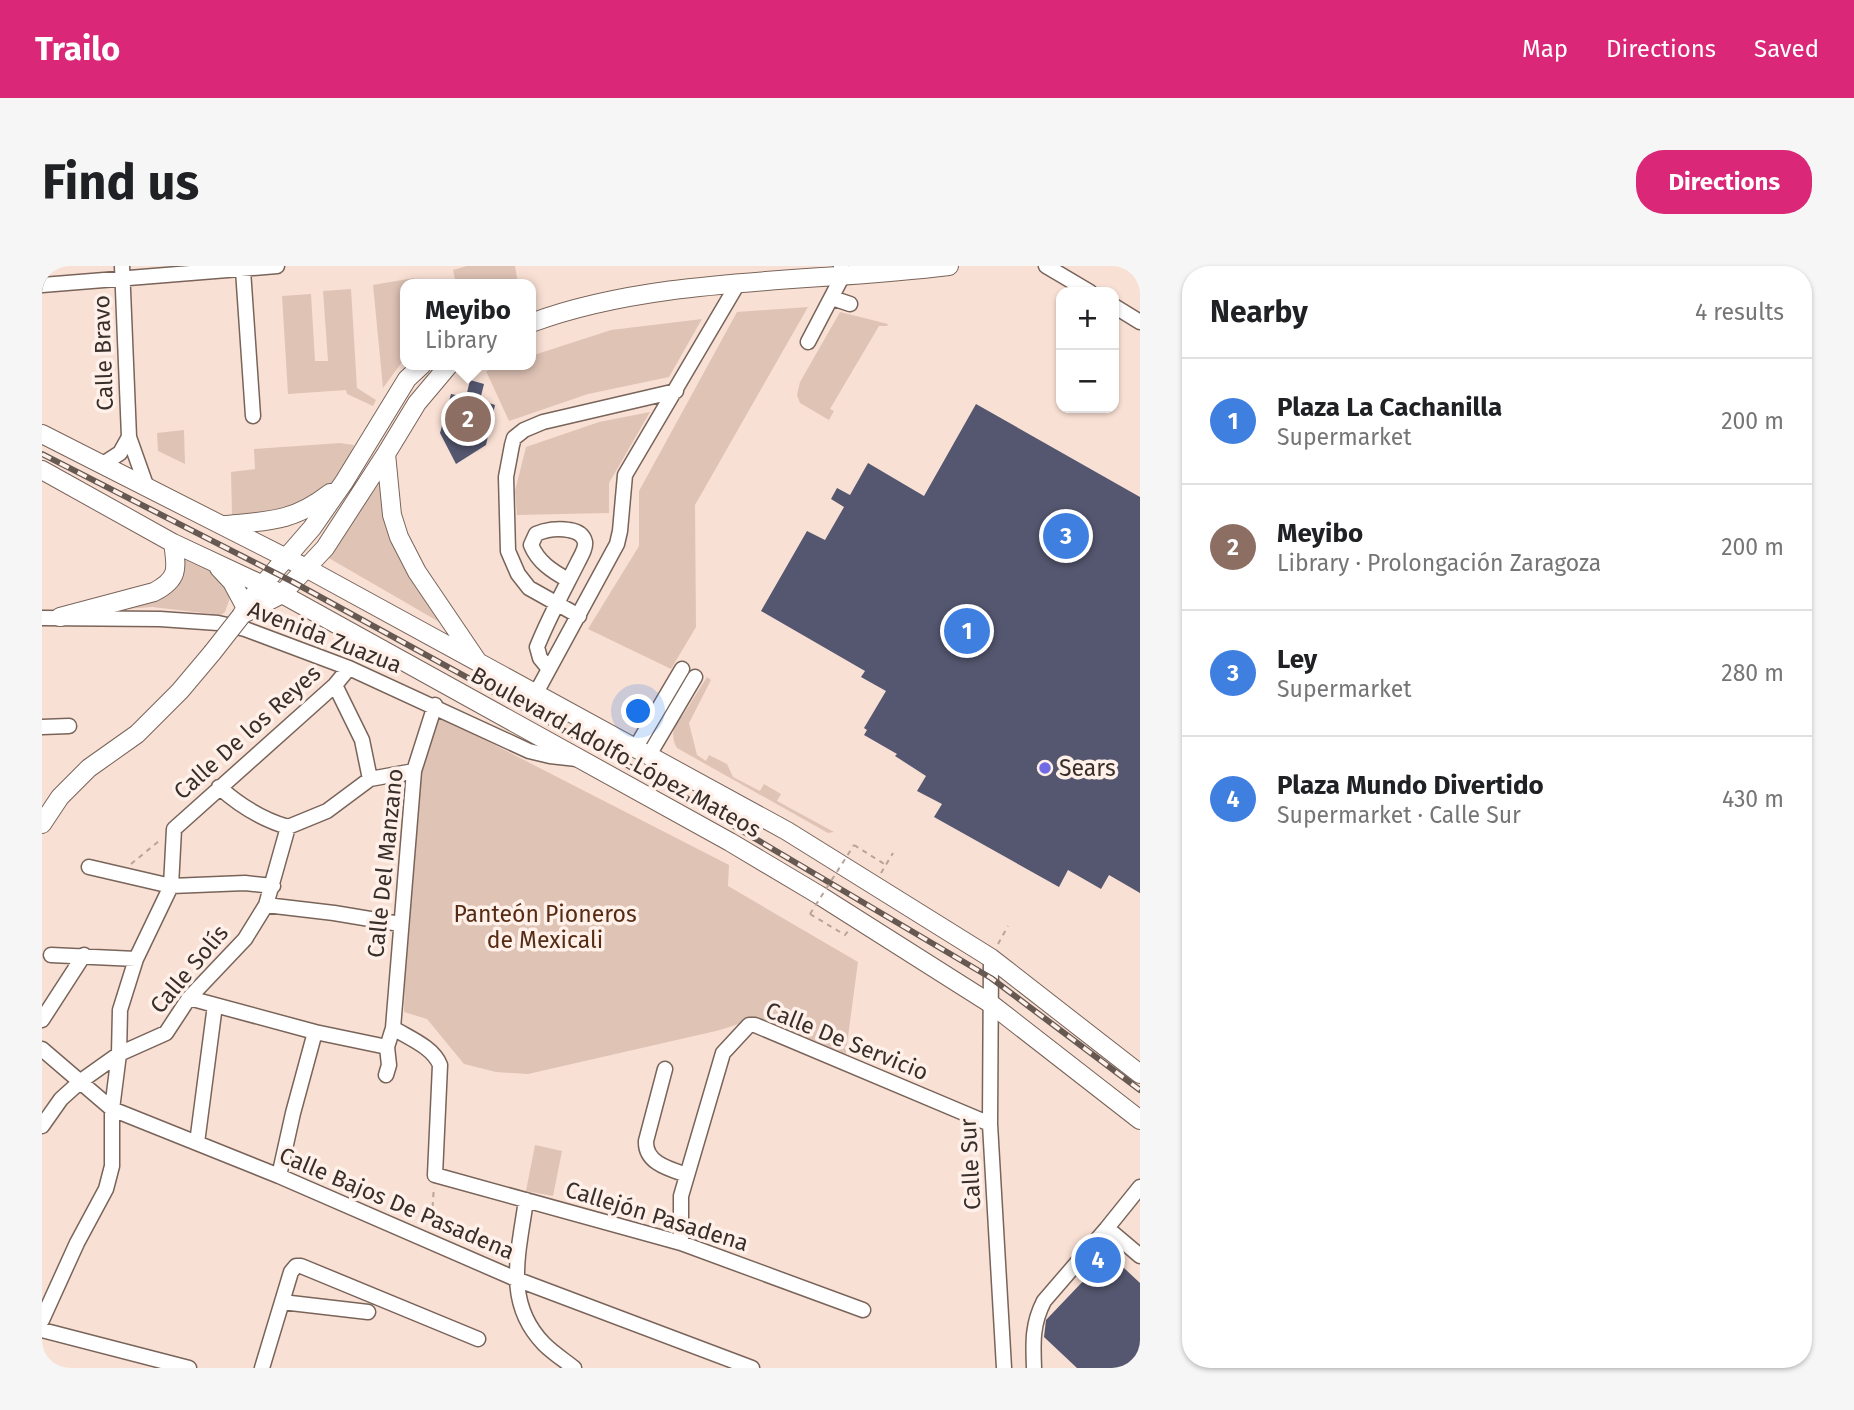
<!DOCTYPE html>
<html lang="en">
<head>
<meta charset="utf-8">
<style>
	:root { --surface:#fff; --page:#f6f6f6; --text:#202124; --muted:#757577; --line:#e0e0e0; --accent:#db2777 }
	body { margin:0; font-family:"Fira Sans",sans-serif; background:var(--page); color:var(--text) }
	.controls { position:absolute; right:21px; top:21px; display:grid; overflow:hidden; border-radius:14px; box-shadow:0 2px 5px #0004 }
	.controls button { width:63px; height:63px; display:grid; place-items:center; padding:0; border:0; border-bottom:2px solid var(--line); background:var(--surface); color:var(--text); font:35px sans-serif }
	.you { position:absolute; left:597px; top:446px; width:24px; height:24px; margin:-18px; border:5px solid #fff; border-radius:50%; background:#1a73e8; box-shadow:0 0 0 10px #1a73e833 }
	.badge { display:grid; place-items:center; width:46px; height:46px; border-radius:50%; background:var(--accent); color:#fff; font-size:23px; font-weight:700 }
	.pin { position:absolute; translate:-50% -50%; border:4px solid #fff; box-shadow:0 2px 7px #0006 }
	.popup { position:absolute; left:358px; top:13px; width:136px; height:91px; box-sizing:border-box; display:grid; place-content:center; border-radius:14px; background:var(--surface); filter:drop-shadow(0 2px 5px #0005); font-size:23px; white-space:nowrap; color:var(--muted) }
	.popup b { font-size:26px; color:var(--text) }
	.popup::after { content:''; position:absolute; left:50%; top:100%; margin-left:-14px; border:14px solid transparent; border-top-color:var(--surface) }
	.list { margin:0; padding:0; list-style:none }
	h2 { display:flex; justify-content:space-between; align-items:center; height:91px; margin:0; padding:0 28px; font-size:30px }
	h2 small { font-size:23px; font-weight:400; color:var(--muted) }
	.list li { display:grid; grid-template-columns:46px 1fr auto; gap:21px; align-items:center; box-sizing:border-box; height:126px; padding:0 28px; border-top:2px solid var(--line) }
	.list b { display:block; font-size:26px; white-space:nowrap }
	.list p { margin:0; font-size:23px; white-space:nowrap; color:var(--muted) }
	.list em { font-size:23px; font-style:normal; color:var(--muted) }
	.map { position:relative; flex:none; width:1098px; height:1102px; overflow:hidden; border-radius:28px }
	header { display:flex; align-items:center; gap:42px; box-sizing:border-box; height:98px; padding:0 35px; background:var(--accent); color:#fff }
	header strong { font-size:33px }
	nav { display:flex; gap:38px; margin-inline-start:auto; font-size:24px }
	.intro { display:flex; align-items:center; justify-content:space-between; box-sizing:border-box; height:168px; padding:0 42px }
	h1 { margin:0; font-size:49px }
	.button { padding:18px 32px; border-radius:28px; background:var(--accent); color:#fff; font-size:24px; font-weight:700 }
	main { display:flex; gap:42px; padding:0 42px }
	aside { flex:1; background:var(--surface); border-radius:28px; box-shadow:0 2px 5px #0004 }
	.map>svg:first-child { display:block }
</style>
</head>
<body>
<header>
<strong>Trailo</strong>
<nav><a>Map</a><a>Directions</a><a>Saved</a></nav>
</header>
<div class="intro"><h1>Find us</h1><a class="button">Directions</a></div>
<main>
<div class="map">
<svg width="1098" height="1102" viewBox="0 0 1098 1102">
	<rect width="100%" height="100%" fill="#f9e0d4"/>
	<path fill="#dfc3b5" d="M 425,0 L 473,0 L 476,18 L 414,18 L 411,4 Z
		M 372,12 L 374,18 L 363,18 L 363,92 L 341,122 L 331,19 Z
		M 309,23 L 315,122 L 334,134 L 331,140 L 305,128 L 304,124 L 246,128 L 240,30 L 269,28 L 273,95 L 286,95 L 281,25 Z
		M 766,41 L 653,239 L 654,361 L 629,403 L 546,363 L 597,280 L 597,225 L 695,46 Z
		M 798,46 L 846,58 L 845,60 L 837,60 L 788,143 L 792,145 L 787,154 L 758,137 L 755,129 L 758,116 Z
		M 660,53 L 627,111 L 546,128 L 467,155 L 444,105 L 463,99 L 489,99 L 489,90 L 569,64 Z
		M 608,146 L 567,217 L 567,247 L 475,249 L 473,225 L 484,181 L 557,156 Z
		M 142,164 L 143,198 L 116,185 L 115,167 Z
		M 298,177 L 312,179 C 290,241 257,241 199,252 L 190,249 L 189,206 L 213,203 L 212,183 Z
		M 339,215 L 406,361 L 285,291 Z
		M 139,292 L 175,309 L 189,329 L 183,346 L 179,349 L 110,341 L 83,343 L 114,332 Z
		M 665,411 L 669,414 L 647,457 L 655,489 L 664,495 L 667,489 L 685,498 L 691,511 L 718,525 L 722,518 L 739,528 L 735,535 L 792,566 L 786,567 L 635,482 C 628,471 631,457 641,449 Z
		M 398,451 L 687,599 L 686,620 L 816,696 L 803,793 L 707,755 L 674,765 L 486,808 L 454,806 L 422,798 L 385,753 L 362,746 L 365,625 L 375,506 L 392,452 Z
		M 493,879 L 520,885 L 511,930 L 484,925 Z"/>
	<path fill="#555770" d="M 428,114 L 442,118 L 438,134 L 453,139 L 444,179 L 414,198 L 398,167 L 409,128 L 424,131 Z
		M 934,138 L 1098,231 L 1098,627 L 1067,609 L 1059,623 L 1026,604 L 1017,621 L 892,551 L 900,538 L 875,525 L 884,510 L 853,490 L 855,488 L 822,469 L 825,464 L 822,462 L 844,425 L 819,411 L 823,405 L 719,345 L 765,265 L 783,274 L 802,241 L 789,233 L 795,222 L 808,229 L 826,197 L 882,230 Z
		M 1067,988 L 1098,1017 L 1098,1085 L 1082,1102 L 1035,1102 L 1002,1071 L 1004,1054 Z"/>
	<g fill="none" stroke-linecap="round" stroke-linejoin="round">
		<g stroke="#79645a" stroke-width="17">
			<path id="minor" d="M 80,0 L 87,171 L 104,219
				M 1004,0 L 1048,26
				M 201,4 L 211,150
				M 0,19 L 235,0
				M 790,32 L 808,38
				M 1072,40 L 1098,56
				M 766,76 L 800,11 L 799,0
				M 61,198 L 78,187 L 87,171
				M 537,350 L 487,322 L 476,308 L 466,285 L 464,211 L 470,179 L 472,172 L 482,164 L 501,156 L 634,125
				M 0,352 L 118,353 L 176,357 L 203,363 L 307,402 L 487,485 L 508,490 L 535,493
				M 507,403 L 498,392 L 495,381 C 507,351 522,324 536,296 C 539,290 544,282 543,276 C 541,268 534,265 527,264 C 516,262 503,264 494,268 L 489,279 C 496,296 510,305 526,314
				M 293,419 L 320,474 L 328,513
				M 494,427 L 575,278 L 578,265 L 583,209 L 695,19
				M 0,461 L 27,460
				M 594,481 L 640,403
				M 607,489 L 653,411
				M 177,521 C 198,540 219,553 246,561 L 285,545 L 328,513 L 372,505
				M 47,601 L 129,620 L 203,617 L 231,620
				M 224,639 L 292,647 L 358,658
				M 9,689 L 94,693
				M 949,692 L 948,858 L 962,1102
				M 147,732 L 273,766 L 345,781
				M 0,754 L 42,689
				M 351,762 C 367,772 391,781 398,799 L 393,909 L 639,977 L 821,1044
				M 0,783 L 70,843 L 237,910 L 474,1013 L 710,1102
				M 623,803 L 604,875 C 603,897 627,903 645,909
				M 344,809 L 347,799 L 345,781 L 351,762 L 372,505 L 393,439
				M 0,860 L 19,833 L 39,815 L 77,788 L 124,767 L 147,732 L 203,673 L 224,639 L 246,561
				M 155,877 L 173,739
				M 237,910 L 251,847 L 273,766
				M 1098,921 L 1065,962 L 1098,990
				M 484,934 C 477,986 461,1036 502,1078 C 511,1087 522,1094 532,1102
				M 639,977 L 639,930 L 681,787 L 707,759 L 713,759 L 948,858
				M 240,1036 L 326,1046
				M 0,1054 L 35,977 L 64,923 L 70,900 L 70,843 L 77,788 L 78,744 L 94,693 L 129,620 L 132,563 L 293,419 L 307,402
				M 0,1064 L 147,1102
				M 220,1102 L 249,1006 L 254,1000 L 259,1000 L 436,1073
				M 992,1102 C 991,1077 990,1058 1002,1035 L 1065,962"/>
		</g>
		<g stroke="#79645a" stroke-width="20">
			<path id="major" d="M 489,57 C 615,10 773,17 907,0
				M 0,168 L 264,302 L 745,565 L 949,692 L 1098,808
				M 344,188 L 350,249 L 357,271 L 375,306 L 436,396
				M 0,204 L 131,277 L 240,328 L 688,576 L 777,629 L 949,738 L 1098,854
				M 182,259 C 226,255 251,256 288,227
				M 177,302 L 190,316 L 204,342
				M 201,348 L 240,328 L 283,282 L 344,188 L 375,137 L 407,99
				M 199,350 L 210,331 L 270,262 L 302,216 L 365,113 L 380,99
				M 18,351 L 112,326 C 137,313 135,303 131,277
				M 0,558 L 18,531 L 47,502 L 95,468 L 138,425 L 170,387"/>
		</g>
		<path stroke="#b7a39a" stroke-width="2" stroke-dasharray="5 5" stroke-linecap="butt" d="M 812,579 L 844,599
			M 89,598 L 117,575
			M 839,607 L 851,587
			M 768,648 L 803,669 L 807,664
			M 956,678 L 966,660
			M 389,961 L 392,921"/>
		<use href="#minor" stroke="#fff" stroke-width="14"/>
		<use href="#major" stroke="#fff" stroke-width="18"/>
		<g stroke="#665952" stroke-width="6">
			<path id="rail" d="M 0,188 L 251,316 L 636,527 L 949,712 L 1098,824"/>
		</g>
		<use href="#rail" stroke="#fff0e9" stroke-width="3.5" stroke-dasharray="10" stroke-linecap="butt"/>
		<g stroke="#79645a" stroke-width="20" stroke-linecap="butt">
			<path id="major-bridge" d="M 170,387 L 199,350"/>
		</g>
		<path stroke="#b7a39a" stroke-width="2" stroke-dasharray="5 5" stroke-linecap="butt" d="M 768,648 L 812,579"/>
		<use href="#major-bridge" stroke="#fff" stroke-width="18"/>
	</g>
	<circle fill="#706ae4" stroke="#fff0e9" stroke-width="2.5" cx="1003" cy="502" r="7"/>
	<g text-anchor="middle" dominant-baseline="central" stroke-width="7" stroke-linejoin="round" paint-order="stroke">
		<g font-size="23" fill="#382f2a" stroke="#fff0e9">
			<text transform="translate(61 87) rotate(-92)">Calle Bravo</text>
			<text transform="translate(283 371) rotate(21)">Avenida Zuazua</text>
			<text transform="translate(205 466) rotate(-42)">Calle De los Reyes</text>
			<text transform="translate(574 486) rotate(29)">Boulevard Adolfo López Mateos</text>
			<text transform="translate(343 597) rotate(-84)">Calle Del Manzano</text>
			<text transform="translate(147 703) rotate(-50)">Calle Solís</text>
			<text transform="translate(805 775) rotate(22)">Calle De Servicio</text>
			<text transform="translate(928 898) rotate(-93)">Calle Sur</text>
			<text transform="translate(355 937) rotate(23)">Calle Bajos De Pasadena</text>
			<text transform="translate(615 950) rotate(17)">Callejón Pasadena</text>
		</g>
		<g font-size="23" fill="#382f2a" stroke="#fff0e9" text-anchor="start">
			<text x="1017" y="502">Sears</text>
		</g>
		<g font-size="23" fill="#552b14" stroke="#fff0e9">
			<text x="503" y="648">Panteón Pioneros<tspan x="503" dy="26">de Mexicali</tspan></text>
		</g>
	</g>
</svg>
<div class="controls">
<button>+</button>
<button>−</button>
</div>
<div class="you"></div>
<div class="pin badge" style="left:925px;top:365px;background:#3f7fe0">1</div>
<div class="pin badge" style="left:426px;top:153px;background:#8d6e63">2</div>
<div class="popup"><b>Meyibo</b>Library</div>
<div class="pin badge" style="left:1024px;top:270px;background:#3f7fe0">3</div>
<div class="pin badge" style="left:1056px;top:994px;background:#3f7fe0">4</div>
</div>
<aside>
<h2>Nearby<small>4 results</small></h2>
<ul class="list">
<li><span class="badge" style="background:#3f7fe0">1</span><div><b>Plaza La Cachanilla</b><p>Supermarket</p></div><em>200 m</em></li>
<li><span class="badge" style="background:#8d6e63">2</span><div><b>Meyibo</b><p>Library · Prolongación Zaragoza</p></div><em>200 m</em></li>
<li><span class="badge" style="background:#3f7fe0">3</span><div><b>Ley</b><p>Supermarket</p></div><em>280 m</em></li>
<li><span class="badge" style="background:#3f7fe0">4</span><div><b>Plaza Mundo Divertido</b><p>Supermarket · Calle Sur</p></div><em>430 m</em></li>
</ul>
</aside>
</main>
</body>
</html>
